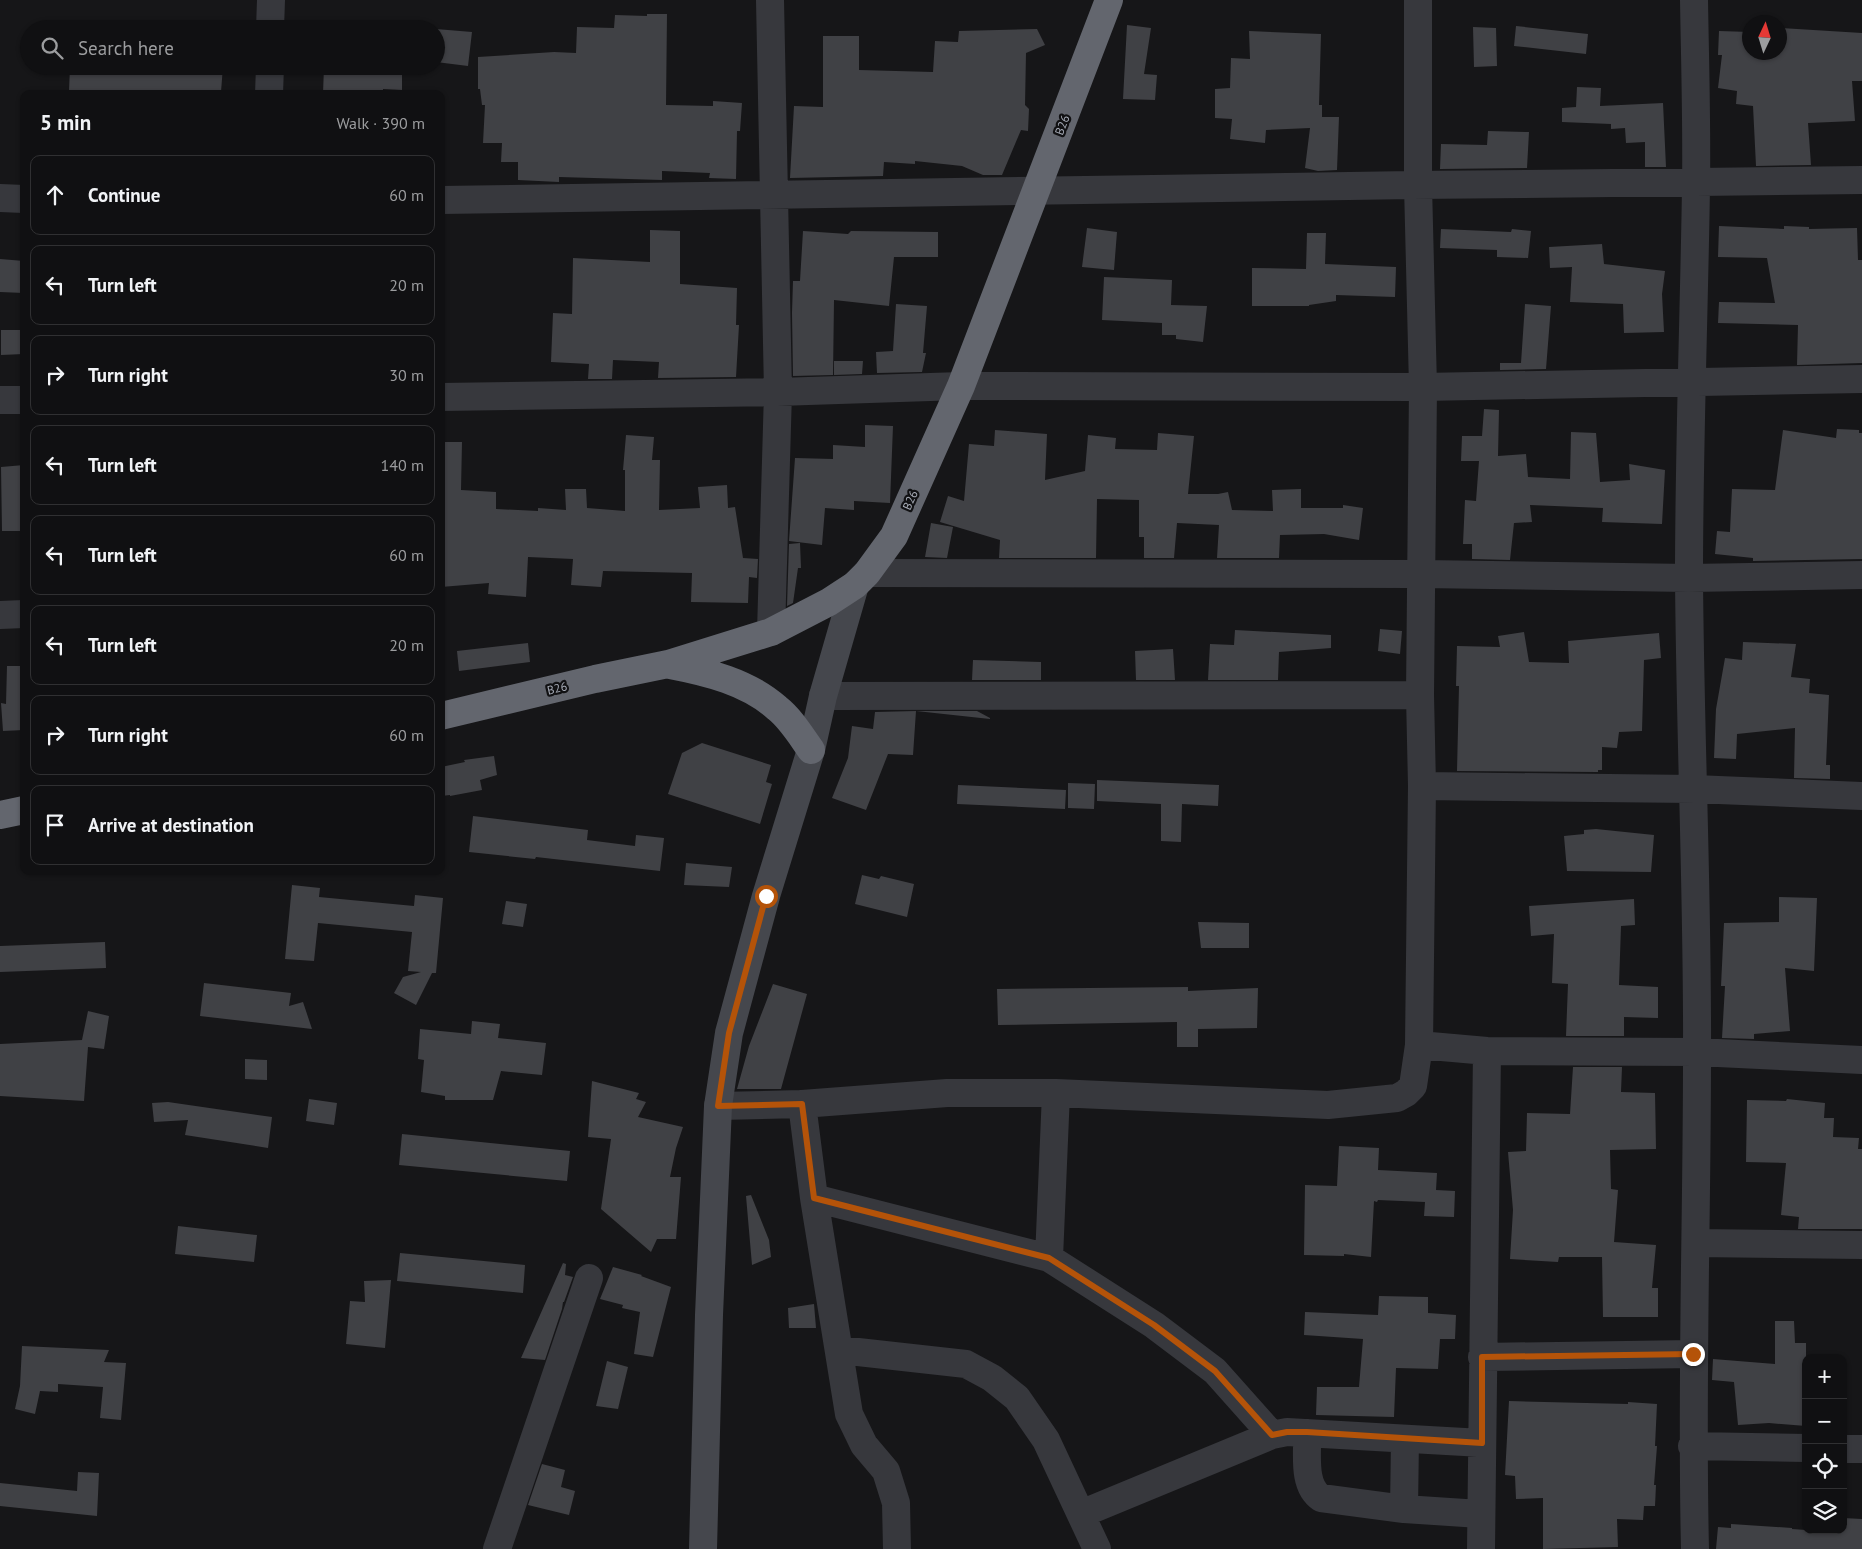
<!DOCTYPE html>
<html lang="en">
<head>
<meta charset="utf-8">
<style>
	:root { --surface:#101012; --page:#19191b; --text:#f1f3f6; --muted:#9c9d9f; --line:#303032 }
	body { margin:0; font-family:"PT Sans",sans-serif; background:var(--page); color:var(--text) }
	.controls { position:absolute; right:15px; bottom:15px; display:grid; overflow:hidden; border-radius:10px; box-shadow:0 1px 4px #0004 }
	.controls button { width:45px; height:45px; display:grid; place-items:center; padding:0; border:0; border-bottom:1px solid var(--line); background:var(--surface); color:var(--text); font:25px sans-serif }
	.compass { position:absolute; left:1742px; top:15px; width:45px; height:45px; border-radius:50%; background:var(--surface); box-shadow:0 1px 4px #0004; rotate:4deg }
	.stop { position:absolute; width:15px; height:15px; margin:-11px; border:4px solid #b45309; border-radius:50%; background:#fff }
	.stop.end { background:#b45309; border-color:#fff; box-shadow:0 1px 5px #0008 }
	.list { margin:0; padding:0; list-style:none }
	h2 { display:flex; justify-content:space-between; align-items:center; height:65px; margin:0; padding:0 20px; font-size:21px }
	h2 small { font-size:16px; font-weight:400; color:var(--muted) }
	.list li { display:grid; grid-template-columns:32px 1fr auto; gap:15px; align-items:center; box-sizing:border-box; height:80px; margin:0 10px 10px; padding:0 10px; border:1px solid var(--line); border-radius:10px }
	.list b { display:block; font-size:19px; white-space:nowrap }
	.list em { font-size:16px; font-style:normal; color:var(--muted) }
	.icon { flex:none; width:28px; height:28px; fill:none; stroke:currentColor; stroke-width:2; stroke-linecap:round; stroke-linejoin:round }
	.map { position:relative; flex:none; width:1862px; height:1549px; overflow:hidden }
	.search { position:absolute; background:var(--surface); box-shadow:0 1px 4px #0004; left:20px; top:20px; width:425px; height:55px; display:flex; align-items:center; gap:12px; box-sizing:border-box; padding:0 18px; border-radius:28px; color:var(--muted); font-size:19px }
	.panel { position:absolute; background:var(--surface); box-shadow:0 1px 4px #0004; left:20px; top:90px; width:425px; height:785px; border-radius:10px }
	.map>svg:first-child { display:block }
</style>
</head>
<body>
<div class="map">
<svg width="1862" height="1549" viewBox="0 0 1862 1549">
	<rect width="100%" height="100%" fill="#161618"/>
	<path fill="#404145" d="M 647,14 L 667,14 L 666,105 L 713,106 L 713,101 L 742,103 L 740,131 L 737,131 L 736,179 L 709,178 L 710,173 L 662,171 L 662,180 L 559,177 L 559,182 L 518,180 L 518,162 L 501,162 L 502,143 L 483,143 L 485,105 L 482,105 L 480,89 L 478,89 L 478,57 L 554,52 L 576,53 L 577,27 L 614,28 L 615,15 L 647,16 Z
		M 1127,25 L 1151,28 L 1144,74 L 1157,75 L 1155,100 L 1123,99 Z
		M 1516,26 L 1588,34 L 1586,54 L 1514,46 Z
		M 1473,27 L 1496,28 L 1497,66 L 1474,67 Z
		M 1781,28 L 1862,33 L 1862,81 L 1852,81 L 1855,121 L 1808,123 L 1811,165 L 1756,166 L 1753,106 L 1736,104 L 1737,91 L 1718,88 L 1722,55 L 1718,55 L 1719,31 L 1750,32 L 1750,52 L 1780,52 L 1780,33 L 1781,33 Z
		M 436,29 L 472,32 L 468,66 L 436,62 Z
		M 1037,29 L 1045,45 L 1026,53 L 1025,105 L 1029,109 L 1028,131 L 1021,130 L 1002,175 L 983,175 L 962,166 L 915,161 L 915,164 L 884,162 L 883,176 L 790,178 L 794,106 L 823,107 L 823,36 L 859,36 L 859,70 L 933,72 L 935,41 L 958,42 L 959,31 Z
		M 1249,31 L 1321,34 L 1319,105 L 1322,105 L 1322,117 L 1339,117 L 1337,170 L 1318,171 L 1305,168 L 1310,128 L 1266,130 L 1265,143 L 1230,139 L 1232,119 L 1215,118 L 1215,89 L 1230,88 L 1231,58 L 1250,59 Z
		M 70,66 L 223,66 L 221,92 L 155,90 L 154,94 L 114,94 L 115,92 L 69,91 Z
		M 324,66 L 402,66 L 402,90 L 383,89 L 383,94 L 323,94 Z
		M 1577,87 L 1601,88 L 1600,106 L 1663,103 L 1666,167 L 1645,167 L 1645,142 L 1626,143 L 1625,128 L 1611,129 L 1611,124 L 1562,122 L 1562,108 L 1576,107 Z
		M 1488,131 L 1529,132 L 1527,168 L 1440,169 L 1441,144 L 1487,145 Z
		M 1719,226 L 1784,229 L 1784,226 L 1809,227 L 1809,229 L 1857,228 L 1858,260 L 1862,260 L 1862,363 L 1797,365 L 1798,325 L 1718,323 L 1719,302 L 1775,303 L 1767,258 L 1718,257 Z
		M 1087,228 L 1117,232 L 1114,270 L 1082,267 Z
		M 1441,229 L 1511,232 L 1512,229 L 1531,231 L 1528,258 L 1497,257 L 1497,250 L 1440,248 Z
		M 650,230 L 680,231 L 680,284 L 737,288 L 736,325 L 739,325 L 736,377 L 658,378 L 659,362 L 613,360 L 612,379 L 588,379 L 589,364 L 551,362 L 553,313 L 572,314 L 573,258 L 650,262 Z
		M 803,231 L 848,234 L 851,231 L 938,232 L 938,257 L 894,257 L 889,306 L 834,300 L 833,375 L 793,376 L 792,313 L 793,281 L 800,281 Z
		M 1307,233 L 1326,233 L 1325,264 L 1396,267 L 1395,297 L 1336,295 L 1336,301 L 1309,305 L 1309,306 L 1252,306 L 1252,268 L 1306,269 Z
		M 1602,244 L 1604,264 L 1665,271 L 1662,294 L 1664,332 L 1624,333 L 1623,304 L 1570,302 L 1572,267 L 1550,268 L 1549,247 Z
		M 0,259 L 24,261 L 24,293 L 0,292 Z
		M 1104,277 L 1172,280 L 1171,305 L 1207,306 L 1203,342 L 1176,339 L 1176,335 L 1162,335 L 1162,323 L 1102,320 Z
		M 896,304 L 927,306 L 923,353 L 926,353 L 922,372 L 877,373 L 876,352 L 893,351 Z
		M 1525,304 L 1551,306 L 1546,369 L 1500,370 L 1500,363 L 1521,363 Z
		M 1,330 L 24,330 L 24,354 L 1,355 Z
		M 834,361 L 863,361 L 862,374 L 834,375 Z
		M 1484,409 L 1499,410 L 1498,456 L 1526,454 L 1528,477 L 1570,479 L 1571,432 L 1596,433 L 1600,482 L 1630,480 L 1629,464 L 1665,470 L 1662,524 L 1602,522 L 1603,508 L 1530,505 L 1532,522 L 1514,523 L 1510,560 L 1472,559 L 1472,544 L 1463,544 L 1465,500 L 1476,501 L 1479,461 L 1461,461 L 1462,436 L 1482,436 Z
		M 865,425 L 893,426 L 890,503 L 854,501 L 854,510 L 825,508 L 822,545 L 789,541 L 795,458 L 833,459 L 833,445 L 865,447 Z
		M 1837,429 L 1859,430 L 1859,433 L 1862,433 L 1862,559 L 1753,561 L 1753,558 L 1715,554 L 1717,531 L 1730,532 L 1732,489 L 1775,490 L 1783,430 L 1836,438 Z
		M 995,430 L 1047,434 L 1045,480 L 1085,471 L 1088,435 L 1116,438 L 1115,449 L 1157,450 L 1158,433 L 1194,436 L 1188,494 L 1218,494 L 1228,492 L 1232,510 L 1273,511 L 1272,490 L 1301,489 L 1301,508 L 1343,508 L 1343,505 L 1363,508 L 1359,540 L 1324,534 L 1280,535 L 1279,558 L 1217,558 L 1219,525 L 1177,523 L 1174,558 L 1144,558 L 1144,537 L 1139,537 L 1139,500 L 1097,499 L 1096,558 L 999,558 L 1000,540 L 940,522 L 948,496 L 964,501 L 969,444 L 994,446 Z
		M 626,435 L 654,437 L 652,460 L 660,460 L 659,510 L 700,508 L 698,487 L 727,485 L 728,508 L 735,507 L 743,558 L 758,559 L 757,578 L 749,577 L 748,603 L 691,602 L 692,573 L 603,571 L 601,587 L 571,585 L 573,559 L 528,557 L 526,597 L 488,594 L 489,583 L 441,587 L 441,442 L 462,442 L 461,490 L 496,492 L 496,509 L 538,511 L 538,508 L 566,510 L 565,489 L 586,489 L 587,508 L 625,511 L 625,470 L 623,470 Z
		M 24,465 L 24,531 L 2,531 L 1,467 Z
		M 931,523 L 953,527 L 947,558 L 925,557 Z
		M 800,543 L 801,568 L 798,568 L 793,603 L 787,606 L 789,544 Z
		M 1380,629 L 1402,631 L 1400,654 L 1378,651 Z
		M 1235,630 L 1331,635 L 1331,648 L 1279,652 L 1278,680 L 1208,680 L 1210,644 L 1234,645 Z
		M 1524,632 L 1529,662 L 1569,663 L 1568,641 L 1659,633 L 1661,658 L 1644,660 L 1642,731 L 1619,732 L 1617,748 L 1602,747 L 1602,770 L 1598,770 L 1598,772 L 1457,771 L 1459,686 L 1456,686 L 1457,646 L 1500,647 L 1498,636 Z
		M 1743,642 L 1796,644 L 1791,677 L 1810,679 L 1809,693 L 1829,695 L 1826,765 L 1830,765 L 1830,779 L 1794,778 L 1795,728 L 1737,734 L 1736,759 L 1714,758 L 1716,709 L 1725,658 L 1742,660 Z
		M 528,643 L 530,662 L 459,671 L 457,651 Z
		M 1173,649 L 1175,680 L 1136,680 L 1135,651 Z
		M 973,660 L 1041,662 L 1041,680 L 972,680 Z
		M 7,666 L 24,666 L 24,730 L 3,731 L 1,703 L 6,704 Z
		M 916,711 L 913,755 L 888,754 L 866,810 L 832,798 L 848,758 L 852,726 L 873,729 L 875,712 Z
		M 916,711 L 977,711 L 990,718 L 990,719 Z
		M 702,743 L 771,765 L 766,782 L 772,784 L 760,824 L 668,794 L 682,753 Z
		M 494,756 L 497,775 L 480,780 L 482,790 L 450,796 L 450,795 L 441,796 L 441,767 L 465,762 L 464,760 Z
		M 1097,780 L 1219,785 L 1218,806 L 1182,804 L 1181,842 L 1161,841 L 1161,804 L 1097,801 Z
		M 1068,783 L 1095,784 L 1094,809 L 1068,808 Z
		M 958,785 L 1066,790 L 1065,809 L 957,804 Z
		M 473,816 L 588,830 L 587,840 L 635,846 L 636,835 L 664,838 L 660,871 L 536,857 L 535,859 L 469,852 Z
		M 1596,829 L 1654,835 L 1651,872 L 1567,871 L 1564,836 L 1584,834 L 1584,830 Z
		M 686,863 L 732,867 L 729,887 L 684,885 Z
		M 862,875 L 879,879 L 881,876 L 914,884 L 907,917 L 855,904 Z
		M 292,885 L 320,888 L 319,897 L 414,906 L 415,895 L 443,898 L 436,973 L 432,973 L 416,1005 L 394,993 L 403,977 L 421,972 L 408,971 L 412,932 L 318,923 L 314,961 L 285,959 Z
		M 1779,897 L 1817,898 L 1814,971 L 1785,968 L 1790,1031 L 1754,1034 L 1754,1039 L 1722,1038 L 1725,986 L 1721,986 L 1724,923 L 1779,922 Z
		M 1634,899 L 1635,925 L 1621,926 L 1619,985 L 1658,987 L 1658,1018 L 1624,1017 L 1624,1036 L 1566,1036 L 1568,984 L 1552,983 L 1554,934 L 1531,936 L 1529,906 Z
		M 506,901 L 527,904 L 523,927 L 502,924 Z
		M 1198,922 L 1249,923 L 1249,948 L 1201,948 Z
		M 105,942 L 106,968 L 0,972 L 0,946 Z
		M 204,983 L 291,993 L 289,1006 L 303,1002 L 312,1029 L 200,1016 Z
		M 773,984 L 807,994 L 781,1089 L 737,1089 L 749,1046 Z
		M 1188,987 L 1188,991 L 1258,988 L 1257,1028 L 1198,1029 L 1198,1047 L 1177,1047 L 1177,1022 L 998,1025 L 997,989 Z
		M 88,1011 L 109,1016 L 104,1049 L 88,1047 L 84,1101 L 0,1096 L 0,1044 L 82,1040 Z
		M 472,1021 L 500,1024 L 498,1038 L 546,1043 L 542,1075 L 501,1071 L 493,1100 L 445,1100 L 445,1096 L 421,1092 L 424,1060 L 418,1059 L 420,1029 L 471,1034 Z
		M 245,1059 L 267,1060 L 267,1080 L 245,1079 Z
		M 1573,1067 L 1622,1067 L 1621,1092 L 1655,1093 L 1656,1149 L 1610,1150 L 1611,1189 L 1618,1190 L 1614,1242 L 1656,1245 L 1652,1288 L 1658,1288 L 1658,1317 L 1603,1317 L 1602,1257 L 1559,1257 L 1558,1262 L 1510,1259 L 1513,1210 L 1508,1152 L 1526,1151 L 1527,1113 L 1570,1114 Z
		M 592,1081 L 639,1093 L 636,1099 L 646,1102 L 638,1117 L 683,1127 L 676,1148 L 670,1177 L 681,1177 L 676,1239 L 657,1239 L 651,1252 L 601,1209 L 611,1139 L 588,1137 Z
		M 309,1099 L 337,1103 L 334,1125 L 306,1121 Z
		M 1787,1099 L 1825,1103 L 1824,1118 L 1834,1118 L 1833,1137 L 1859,1138 L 1858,1149 L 1862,1149 L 1862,1229 L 1798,1229 L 1799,1217 L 1781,1215 L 1786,1163 L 1746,1162 L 1747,1100 L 1786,1101 Z
		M 168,1102 L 272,1117 L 268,1148 L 185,1135 L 188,1120 L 154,1122 L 152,1103 Z
		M 402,1134 L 570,1151 L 567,1181 L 399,1165 Z
		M 1339,1146 L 1379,1148 L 1378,1170 L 1437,1173 L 1436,1190 L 1455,1191 L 1454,1217 L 1424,1216 L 1425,1202 L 1378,1200 L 1377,1202 L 1374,1201 L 1371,1257 L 1344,1254 L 1344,1256 L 1304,1255 L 1305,1185 L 1337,1186 Z
		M 751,1195 L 769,1240 L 771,1257 L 752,1265 L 746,1196 Z
		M 178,1226 L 257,1235 L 254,1262 L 175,1254 Z
		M 400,1253 L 525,1265 L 523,1293 L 397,1281 Z
		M 563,1263 L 566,1264 L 565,1275 L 573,1277 L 564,1302 L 563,1302 L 562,1309 L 545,1360 L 521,1358 Z
		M 613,1267 L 642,1275 L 641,1276 L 671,1287 L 653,1357 L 634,1354 L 640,1312 L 622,1308 L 623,1305 L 600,1299 Z
		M 391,1280 L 385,1348 L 346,1344 L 350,1301 L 365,1302 L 364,1281 Z
		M 1379,1296 L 1428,1297 L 1428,1313 L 1456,1315 L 1455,1339 L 1440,1339 L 1438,1369 L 1396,1368 L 1394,1417 L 1316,1415 L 1317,1387 L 1359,1387 L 1363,1339 L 1304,1335 L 1305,1312 L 1378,1315 Z
		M 814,1304 L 816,1328 L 789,1328 L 788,1308 Z
		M 1775,1321 L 1794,1321 L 1795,1343 L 1806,1343 L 1806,1426 L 1769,1423 L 1738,1425 L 1734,1382 L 1712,1380 L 1713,1359 L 1775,1364 Z
		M 22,1346 L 109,1350 L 104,1362 L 126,1363 L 121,1420 L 100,1418 L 103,1387 L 58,1384 L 58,1392 L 40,1391 L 35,1414 L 15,1409 L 20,1386 Z
		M 607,1361 L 628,1367 L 618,1409 L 596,1406 Z
		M 1509,1401 L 1628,1404 L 1628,1402 L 1657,1404 L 1655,1446 L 1657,1446 L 1654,1485 L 1656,1485 L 1655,1506 L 1644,1506 L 1643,1520 L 1617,1519 L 1618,1547 L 1543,1549 L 1543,1498 L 1516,1499 L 1515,1476 L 1505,1475 Z
		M 542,1464 L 565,1470 L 561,1487 L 575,1491 L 569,1515 L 528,1505 Z
		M 78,1472 L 99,1473 L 97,1516 L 0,1506 L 0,1483 L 77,1491 Z
		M 1843,1518 L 1862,1519 L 1862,1549 L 1716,1549 L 1718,1527 L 1731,1528 L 1731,1524 L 1792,1528 L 1792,1529 L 1806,1530 L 1843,1530 Z"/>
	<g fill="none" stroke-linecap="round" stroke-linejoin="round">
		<path stroke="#37383d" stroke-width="28" d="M 770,0 L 778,392 L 771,632
			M 1694,0 C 1695,62 1697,125 1696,187 C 1694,317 1689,446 1689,576 C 1690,737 1698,898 1697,1059 C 1697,1222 1691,1386 1695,1549
			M 270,29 L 271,0
			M 269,94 L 270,66
			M 0,198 L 24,199
			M 441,200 C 765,193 1089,189 1412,185 C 1562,183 1712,183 1862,180
			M 441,397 L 778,392 L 961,386 L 1423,387 L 1862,379
			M 0,400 L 24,400
			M 867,573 L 1422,574 L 1689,578 L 1862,575
			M 0,615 L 24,614
			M 823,696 L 1420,695
			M 1422,786 L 1694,789 L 1862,796
			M 1419,1045 L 1487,1051 L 1697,1052 L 1862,1060
			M 802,1104 L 814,1198 L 849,1414 L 864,1445 L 886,1471 L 896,1503 L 897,1549
			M 718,1106 L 802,1104 L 947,1093 L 1056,1093 L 1328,1105 L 1397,1098 L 1406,1093 L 1413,1086 L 1419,1045 L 1422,786 L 1420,695 L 1423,387 L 1418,185 L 1418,0
			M 814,1198 L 1049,1258 L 1154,1325 L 1215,1371 L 1272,1435
			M 1696,1243 L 1862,1245
			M 1049,1258 L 1056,1093
			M 840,1350 L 966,1364 L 992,1378 L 1017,1398 L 1046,1440 L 1097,1549
			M 1482,1357 L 1693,1354
			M 1307,1433 C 1308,1453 1302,1485 1321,1498 L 1404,1509 L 1480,1514
			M 1692,1446 L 1806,1448
			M 1843,1449 L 1862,1449
			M 1404,1509 L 1405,1439
			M 1081,1514 L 1272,1435 L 1287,1432 L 1482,1443
			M 497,1549 L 589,1278
			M 1481,1549 L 1487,1051"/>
		<path stroke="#45474d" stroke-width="28" d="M 703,1549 L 709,1315 L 718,1106 L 729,1033 L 766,896 L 811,750 L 823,696 L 855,585"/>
		<path stroke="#63666e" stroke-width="28" d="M 670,665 C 707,672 748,682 777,708 C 791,719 801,736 811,750
			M 441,716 L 595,679 L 668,664 L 771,632 L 829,602 L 855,585 L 867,573 L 894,536 L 961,386 L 1109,0
			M 0,815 L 24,810"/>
	</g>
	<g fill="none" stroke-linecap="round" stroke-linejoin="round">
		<path stroke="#b45309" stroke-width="6" d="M 766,896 L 729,1033 L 718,1106 L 802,1104 L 814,1198 L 1049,1258 L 1154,1325 L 1215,1371 L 1272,1435 L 1287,1432 L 1307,1432 L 1482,1443 L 1482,1357 L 1693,1354"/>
	</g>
	<g text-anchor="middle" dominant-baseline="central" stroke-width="4.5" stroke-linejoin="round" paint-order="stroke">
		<g font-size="12" fill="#a8adb8" stroke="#111113">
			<text transform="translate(1062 125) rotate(-69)">B26</text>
			<text transform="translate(910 500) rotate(-66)">B26</text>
			<text transform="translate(557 688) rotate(-13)">B26</text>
		</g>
	</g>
</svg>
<div class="controls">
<button>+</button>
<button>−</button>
<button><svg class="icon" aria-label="locate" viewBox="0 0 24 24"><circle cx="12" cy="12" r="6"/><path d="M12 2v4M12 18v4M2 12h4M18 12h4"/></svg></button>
<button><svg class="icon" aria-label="layers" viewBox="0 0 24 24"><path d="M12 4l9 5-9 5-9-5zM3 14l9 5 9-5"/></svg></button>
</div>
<svg class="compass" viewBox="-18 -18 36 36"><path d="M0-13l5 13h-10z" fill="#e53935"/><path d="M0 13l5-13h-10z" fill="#9c9d9f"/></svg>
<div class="stop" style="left:766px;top:896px"></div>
<div class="stop end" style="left:1693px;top:1354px"></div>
<div class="search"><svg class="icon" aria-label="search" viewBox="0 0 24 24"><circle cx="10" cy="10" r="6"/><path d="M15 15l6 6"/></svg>Search here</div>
<section class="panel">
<h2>5 min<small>Walk · 390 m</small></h2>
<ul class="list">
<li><svg class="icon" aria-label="ahead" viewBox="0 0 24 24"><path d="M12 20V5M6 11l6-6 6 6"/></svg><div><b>Continue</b></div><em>60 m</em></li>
<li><svg class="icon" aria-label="left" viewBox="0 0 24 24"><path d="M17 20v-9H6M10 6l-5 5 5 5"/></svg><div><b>Turn left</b></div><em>20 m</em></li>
<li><svg class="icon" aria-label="right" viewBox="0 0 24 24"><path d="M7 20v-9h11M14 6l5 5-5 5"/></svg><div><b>Turn right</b></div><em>30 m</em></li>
<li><svg class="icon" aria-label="left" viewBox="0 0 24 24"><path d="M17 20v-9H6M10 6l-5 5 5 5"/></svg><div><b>Turn left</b></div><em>140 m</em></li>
<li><svg class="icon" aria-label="left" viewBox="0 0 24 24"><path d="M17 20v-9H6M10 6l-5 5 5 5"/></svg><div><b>Turn left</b></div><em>60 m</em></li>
<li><svg class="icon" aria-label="left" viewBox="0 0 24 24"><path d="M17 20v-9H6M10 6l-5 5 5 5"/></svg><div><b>Turn left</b></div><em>20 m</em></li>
<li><svg class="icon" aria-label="right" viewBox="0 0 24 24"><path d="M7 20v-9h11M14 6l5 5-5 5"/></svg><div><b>Turn right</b></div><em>60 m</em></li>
<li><svg class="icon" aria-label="arrive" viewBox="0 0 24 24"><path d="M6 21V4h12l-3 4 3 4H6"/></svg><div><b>Arrive at destination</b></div></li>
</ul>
</section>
</div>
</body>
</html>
